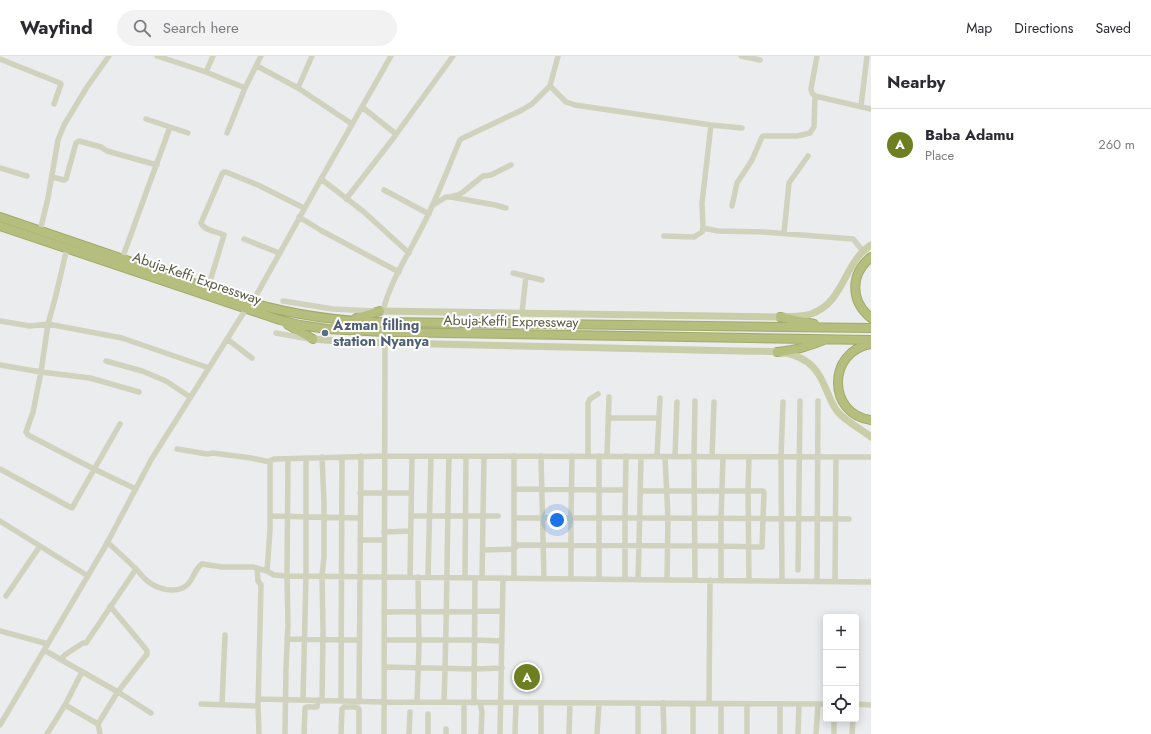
<!DOCTYPE html>
<html lang="en">
<head>
<meta charset="utf-8">
<style>
	:root { --surface:#fff; --page:#f2f2f3; --text:#2b2b33; --muted:#7c7c81; --line:#e1e1e2; --accent:#6e7f22 }
	body { margin:0; font-family:Jost,sans-serif; background:var(--page); color:var(--text) }
	.controls { position:absolute; right:12px; bottom:12px; display:grid; overflow:hidden; border-radius:4px; box-shadow:0 2px 10px #0003 }
	.controls button { width:36px; height:36px; display:grid; place-items:center; padding:0; border:0; border-bottom:1px solid var(--line); background:var(--surface); color:var(--text); font:20px sans-serif }
	.you { position:absolute; left:557px; top:464px; width:14px; height:14px; margin:-10px; border:3px solid #fff; border-radius:50%; background:#1a73e8; box-shadow:0 0 0 6px #1a73e833 }
	.badge { display:grid; place-items:center; width:26px; height:26px; border-radius:50%; background:var(--accent); color:#fff; font-size:13px; font-weight:700 }
	.pin { position:absolute; translate:-50% -50%; border:2px solid #fff; box-shadow:0 1px 4px #0006 }
	.list { margin:0; padding:0; list-style:none }
	h2 { display:flex; justify-content:space-between; align-items:center; height:52px; margin:0; padding:0 16px; font-size:17px }
	h2 small { font-size:13px; font-weight:400; color:var(--muted) }
	.list li { display:grid; grid-template-columns:26px 1fr auto; gap:12px; align-items:center; box-sizing:border-box; height:72px; padding:0 16px; border-top:1px solid var(--line) }
	.list b { display:block; font-size:15px; white-space:nowrap }
	.list p { margin:0; font-size:13px; white-space:nowrap; color:var(--muted) }
	.list em { font-size:13px; font-style:normal; color:var(--muted) }
	.icon { flex:none; width:22px; height:22px; fill:none; stroke:currentColor; stroke-width:2; stroke-linecap:round; stroke-linejoin:round }
	.map { position:relative; flex:none; width:871px; height:678px; overflow:hidden }
	header { display:flex; align-items:center; gap:24px; box-sizing:border-box; height:56px; padding:0 20px; background:var(--surface); border-bottom:1px solid var(--line) }
	header strong { font-size:19px }
	nav { display:flex; gap:22px; margin-inline-start:auto; font-size:14px }
	.search { width:280px; height:36px; background:var(--page); display:flex; align-items:center; gap:10px; box-sizing:border-box; padding:0 14px; border-radius:22px; color:var(--muted); font-size:15px }
	main { display:flex }
	aside { flex:1; background:var(--surface) }
	.map>svg:first-child { display:block }
</style>
</head>
<body>
<header>
<strong>Wayfind</strong>
<div class="search"><svg class="icon" aria-label="search" viewBox="0 0 24 24"><circle cx="10" cy="10" r="6"/><path d="M15 15l6 6"/></svg>Search here</div>
<nav><a>Map</a><a>Directions</a><a>Saved</a></nav>
</header>
<main>
<div class="map">
<svg width="871" height="678" viewBox="0 0 871 678">
	<rect width="100%" height="100%" fill="#ebecee"/>
	<g fill="none" stroke-linecap="round" stroke-linejoin="round">
		<g stroke="#a1aa6a" stroke-width="10">
			<path id="highway" d="M 0,161 L 252,247 C 295,259 336,265 380,266 L 871,272
				M 0,170 L 280,264 L 300,269 L 327,273 L 385,276 L 871,284
				M 871,201 C 850,218 850,245 871,262
				M 780,261 L 814,268
				M 356,262 L 380,255
				M 288,269 L 313,283
				M 871,288 C 826,296 828,359 871,364
				M 777,296 C 796,294 807,291 824,284"/>
		</g>
		<path stroke="#d0d2bd" stroke-width="5.5" d="M 157,0 L 206,16 L 245,32
			M 741,0 L 760,4
			M 817,0 L 811,33 L 812,37 L 815,40 L 871,53
			M 0,3 L 60,27 L 61,28 L 54,48
			M 257,10 L 298,32 L 352,68
			M 206,16 L 213,0
			M 550,30 L 566,46 L 575,49 L 711,69 L 742,72
			M 298,32 L 312,0
			M 861,50 L 867,0
			M 362,51 L 396,78
			M 146,63 L 188,77
			M 227,77 L 245,32 L 261,0
			M 0,112 L 27,120
			M 52,121 L 64,124 L 66,123 L 76,87 L 79,85 L 101,91 L 107,95 L 157,109
			M 321,123 L 364,156 L 409,197
			M 384,134 L 429,158
			M 453,140 L 458,139 L 463,136 L 483,120 L 491,119 L 511,109
			M 346,143 L 392,84 L 453,0
			M 433,149 L 446,141 L 451,141 L 495,149 L 506,152
			M 732,150 L 737,127 L 752,104 L 762,81 L 764,80 L 797,80 L 810,77 L 814,71 L 815,40
			M 299,161 L 322,175 L 399,216
			M 703,172 L 718,175 L 764,176 L 853,183 L 863,195
			M 40,175 L 48,142 L 58,84 L 64,69 L 87,31 L 109,0
			M 784,177 L 789,127 L 808,100
			M 664,180 L 694,181 L 702,176 L 703,172 L 702,147 L 711,69
			M 244,183 L 279,197
			M 67,192 L 56,239 L 48,268 L 41,316 L 33,356 L 26,376 L 28,379 L 94,413 L 136,433
			M 122,203 L 170,71
			M 513,217 L 542,224
			M 208,232 L 224,179 C 217,175 204,175 201,167 L 222,118 L 224,116 L 226,116 L 258,129 L 304,152
			M 283,245 L 333,253 L 374,255
			M 252,247 L 321,123 L 391,0
			M 383,255 C 390,225 410,196 423,169 C 437,142 448,112 460,84 L 463,82 L 522,54 L 532,48 L 550,30 L 558,0
			M 522,257 L 526,220
			M 0,265 L 30,270 L 48,268 L 122,282 L 209,312
			M 276,277 L 309,283
			M 227,283 L 252,302
			M 106,305 L 142,315 L 166,325 L 190,341
			M 0,309 L 41,316 L 90,322 L 139,336
			M 695,345 L 694,400 L 695,524
			M 608,362 L 659,362
			M 177,393 L 207,398 L 213,397 L 251,402 L 270,406 L 271,404 L 275,403 L 385,400 L 871,401
			M 514,400 L 514,522
			M 541,400 L 544,523
			M 588,400 L 588,347 L 590,343 L 598,338
			M 607,400 L 609,341
			M 657,400 L 660,342
			M 675,400 L 677,346
			M 665,401 L 668,462 L 667,524
			M 712,401 L 714,346
			M 0,413 L 70,451 L 72,452 L 120,368
			M 514,433 L 625,434
			M 360,437 L 411,437
			M 270,460 L 360,462
			M 411,460 L 498,460
			M 514,462 L 634,462 L 849,463
			M 0,465 L 88,520
			M 384,476 L 411,475
			M 360,484 L 384,484
			M 107,486 C 116,494 126,503 135,512 C 140,517 144,523 150,527 C 160,534 179,538 188,528 C 194,522 195,512 202,508 L 222,511 L 253,511 L 267,515 L 274,519 L 287,520 L 871,526
			M 483,494 L 514,493 L 518,489 L 721,490 L 760,491 L 762,491 L 764,436 L 763,435 L 640,435
			M 257,512 L 258,525 L 261,529 L 258,650 L 259,678
			M 798,514 L 800,345
			M 267,515 L 270,474 L 270,406
			M 410,521 L 412,400
			M 428,521 L 431,400
			M 465,522 L 466,400
			M 482,522 L 484,400
			M 571,523 L 571,462 L 572,400
			M 599,523 L 599,400
			M 625,523 L 625,462 L 626,400
			M 638,523 L 639,490 L 641,401
			M 721,524 L 721,463 L 723,401
			M 749,525 L 748,434 L 749,401
			M 782,525 L 781,401 L 783,346
			M 817,525 L 818,345
			M 835,525 L 836,401
			M 6,540 L 40,490
			M 384,556 L 502,555
			M 0,575 L 48,588
			M 287,583 L 359,584
			M 384,584 L 475,584 L 502,585
			M 44,594 L 118,636 L 151,657
			M 61,603 L 66,598 L 83,587 L 86,587 L 136,513
			M 384,611 L 474,613 L 502,612
			M 258,643 L 384,646 L 826,648
			M 303,644 L 306,520 L 306,402
			M 322,645 L 323,575 L 322,520 L 324,501 L 324,447 L 322,401
			M 341,645 L 342,401
			M 359,646 L 361,400
			M 417,646 L 419,590 L 418,521
			M 444,646 C 447,564 447,482 449,400
			M 474,647 L 475,522
			M 480,647 L 482,656 L 481,678
			M 638,647 L 638,678
			M 663,647 L 664,678
			M 201,648 L 258,650
			M 222,648 L 225,579
			M 709,648 L 710,524
			M 721,648 L 721,678
			M 856,648 L 871,649
			M 65,649 L 98,668 L 100,678
			M 98,668 L 117,637 L 147,598 L 147,595 L 145,592 L 110,550
			M 0,669 L 106,489 L 151,404 L 246,253
			M 47,678 L 65,649 L 82,616
			M 285,678 L 286,613 L 288,568 L 287,520 L 288,403
			M 304,678 L 305,652 L 307,651 L 317,651 L 318,644
			M 341,678 L 342,653 L 344,651 L 356,651 L 359,653 L 359,678
			M 384,678 L 385,287
			M 409,678 L 410,656
			M 428,678 L 428,658
			M 446,678 L 446,673
			M 464,678 L 464,647
			M 500,678 L 503,522
			M 515,678 L 516,647
			M 541,678 L 541,647
			M 569,678 L 570,647
			M 597,678 L 599,647
			M 693,678 L 693,648
			M 747,678 L 747,648
			M 780,678 L 780,648
			M 798,678 L 799,648
			M 816,678 L 818,648
			M 834,678 L 834,663
			M 852,678 L 853,663"/>
		<path stroke="#c9cda8" stroke-width="7" d="M 380,255 L 780,261 C 790,260 801,261 811,258 C 845,246 843,207 871,189
			M 313,283 L 348,286 L 740,295 C 769,296 802,291 819,319 C 826,330 829,344 837,355 C 846,366 860,372 871,381"/>
		<use href="#highway" stroke="#b6be7e" stroke-width="8"/>
	</g>
	<circle fill="#5c6f8a" stroke="#fff" stroke-width="1.5" cx="325" cy="277" r="4"/>
	<g text-anchor="middle" dominant-baseline="central" stroke-width="4" stroke-linejoin="round" paint-order="stroke">
		<g font-size="14" fill="#575942" stroke="#fff">
			<text transform="translate(197 222) rotate(19)">Abuja-Keffi Expressway</text>
			<text transform="translate(511 265) rotate(1)">Abuja-Keffi Expressway</text>
		</g>
		<g font-size="14" font-weight="bold" fill="#4e5e75" stroke="#fff" text-anchor="start">
			<text x="333" y="269">Azman filling<tspan x="333" dy="16">station Nyanya</tspan></text>
		</g>
	</g>
</svg>
<div class="controls">
<button>+</button>
<button>−</button>
<button><svg class="icon" aria-label="locate" viewBox="0 0 24 24"><circle cx="12" cy="12" r="6"/><path d="M12 2v4M12 18v4M2 12h4M18 12h4"/></svg></button>
</div>
<div class="you"></div>
<div class="pin badge" style="left:527px;top:621px">A</div>
</div>
<aside>
<h2>Nearby<small></small></h2>
<ul class="list">
<li><span class="badge">A</span><div><b>Baba Adamu</b><p>Place</p></div><em>260 m</em></li>
</ul>
</aside>
</main>
</body>
</html>
